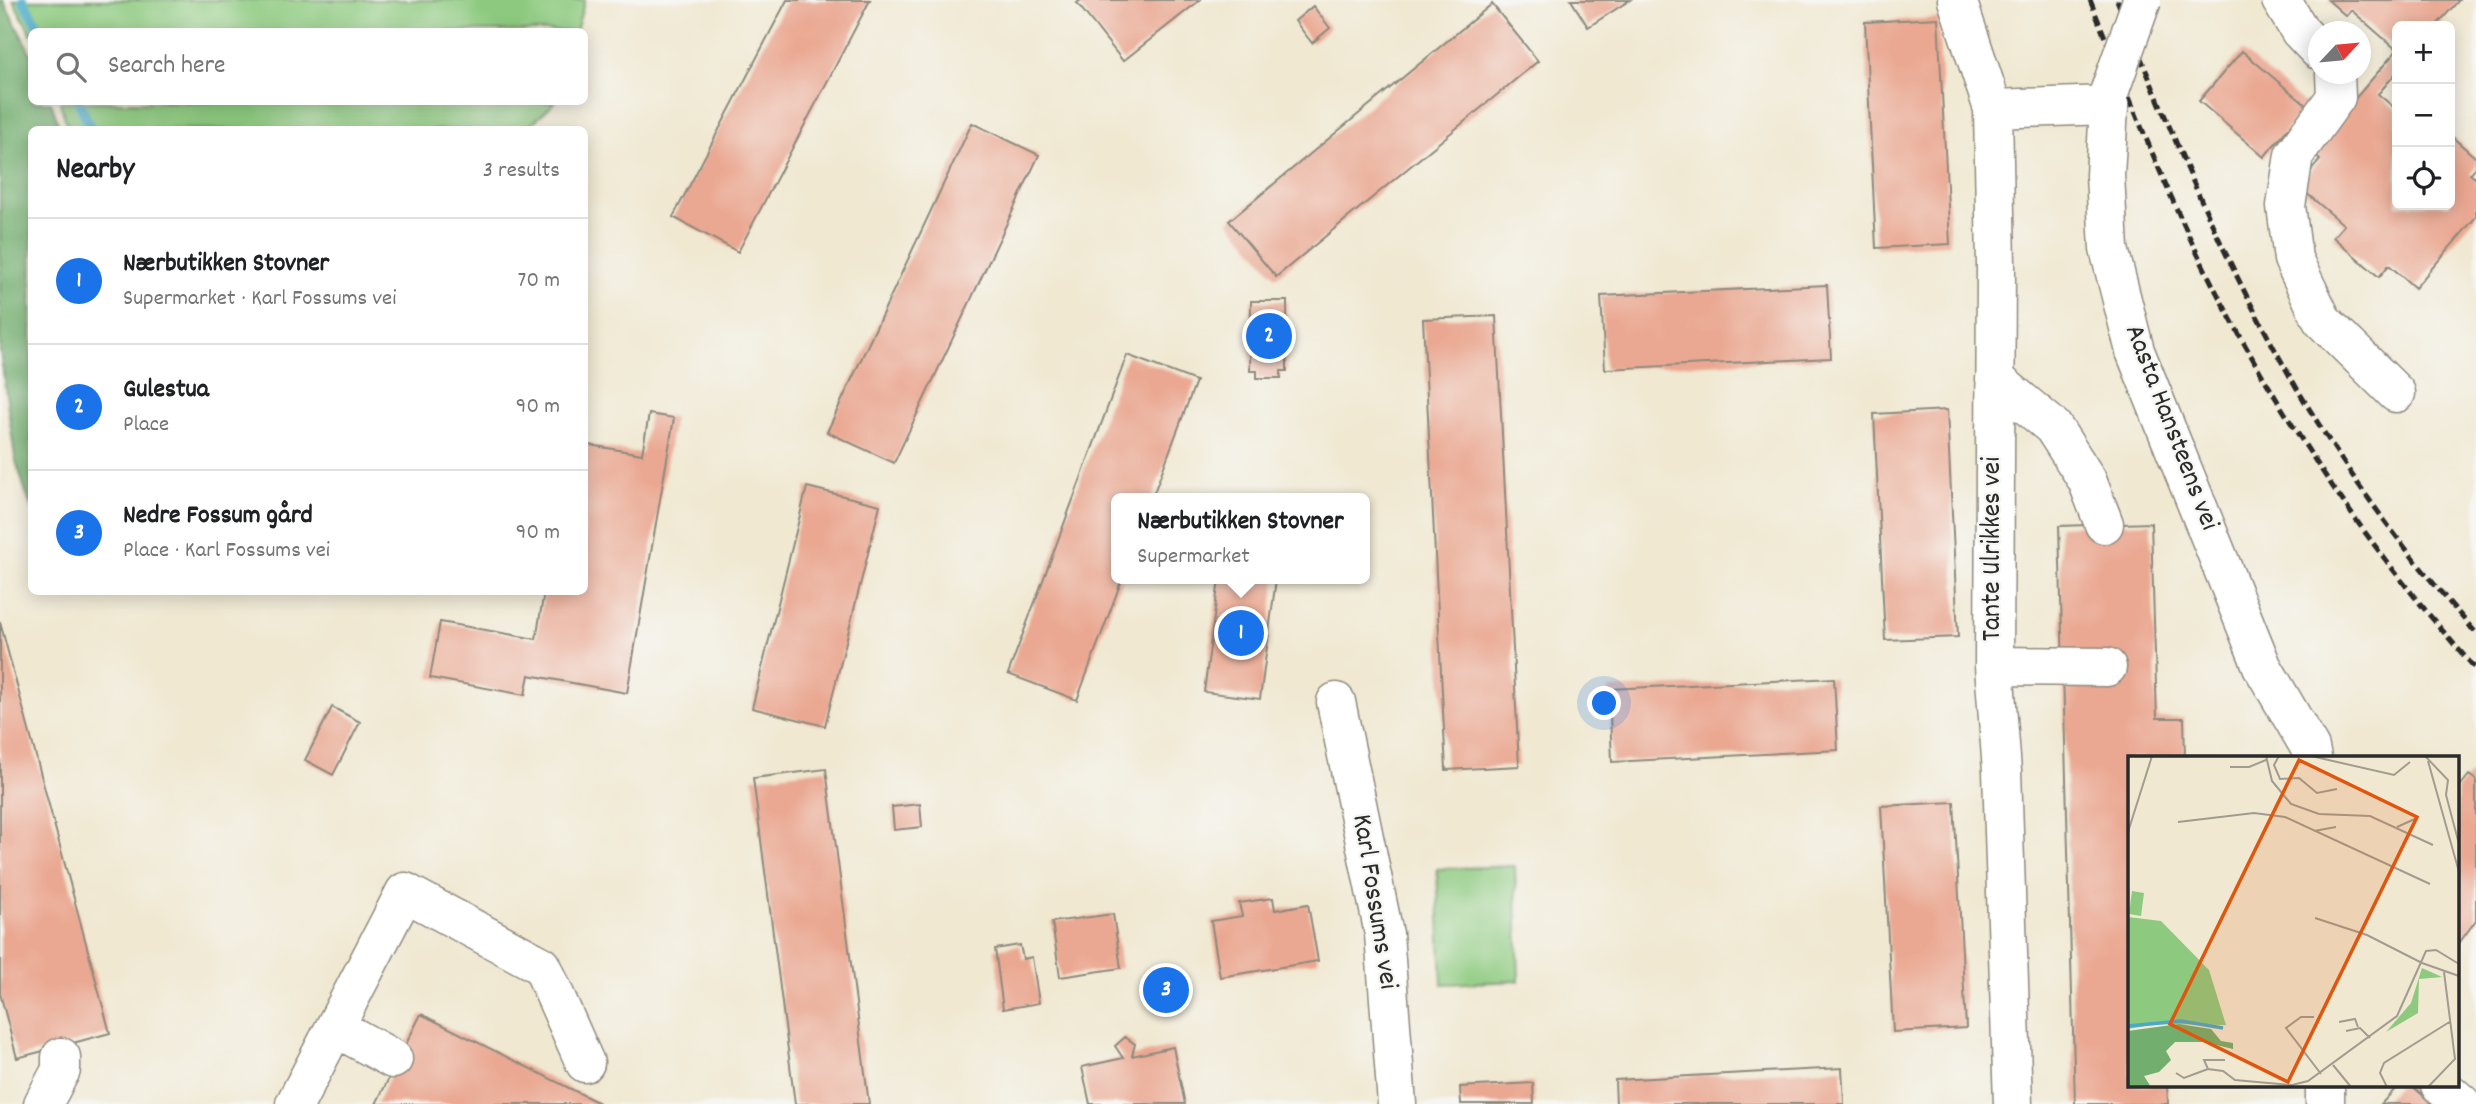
<!DOCTYPE html>
<html lang="en">
<head>
<meta charset="utf-8">
<style>
	:root { --surface:#fff; --page:#f6f6f6; --text:#202124; --muted:#757577; --line:#e0e0e0; --accent:#1a73e8 }
	body { margin:0; font-family:Dekko,sans-serif; background:var(--page); color:var(--text) }
	.controls { position:absolute; right:21px; top:21px; display:grid; overflow:hidden; border-radius:10px; box-shadow:0 4px 18px #0003 }
	.controls button { width:63px; height:63px; display:grid; place-items:center; padding:0; border:0; border-bottom:2px solid var(--line); background:var(--surface); color:var(--text); font:35px sans-serif }
	.compass { position:absolute; left:2308px; top:21px; width:63px; height:63px; border-radius:50%; background:var(--surface); box-shadow:0 4px 18px #0003; rotate:64deg }
	.you { position:absolute; left:1605px; top:704px; width:24px; height:24px; margin:-18px; border:5px solid #fff; border-radius:50%; background:#1a73e8; box-shadow:0 0 0 10px #1a73e833 }
	.badge { display:grid; place-items:center; width:46px; height:46px; border-radius:50%; background:var(--accent); color:#fff; font-size:23px; font-weight:700 }
	.pin { position:absolute; translate:-50% -50%; border:4px solid #fff; box-shadow:0 2px 7px #0006 }
	.popup { position:absolute; left:1111px; top:493px; width:259px; height:91px; box-sizing:border-box; display:grid; place-content:center; border-radius:10px; background:var(--surface); filter:drop-shadow(0 2px 5px #0005); font-size:23px; white-space:nowrap; color:var(--muted) }
	.popup b { font-size:26px; color:var(--text) }
	.popup::after { content:''; position:absolute; left:50%; top:100%; margin-left:-14px; border:14px solid transparent; border-top-color:var(--surface) }
	.list { margin:0; padding:0; list-style:none }
	h2 { display:flex; justify-content:space-between; align-items:center; height:91px; margin:0; padding:0 28px; font-size:30px }
	h2 small { font-size:23px; font-weight:400; color:var(--muted) }
	.list li { display:grid; grid-template-columns:46px 1fr auto; gap:21px; align-items:center; box-sizing:border-box; height:126px; padding:0 28px; border-top:2px solid var(--line) }
	.list b { display:block; font-size:26px; white-space:nowrap }
	.list p { margin:0; font-size:23px; white-space:nowrap; color:var(--muted) }
	.list em { font-size:23px; font-style:normal; color:var(--muted) }
	.icon { flex:none; width:38px; height:38px; fill:none; stroke:currentColor; stroke-width:2; stroke-linecap:round; stroke-linejoin:round }
	.map { position:relative; flex:none; width:2476px; height:1104px; overflow:hidden }
	.search { position:absolute; background:var(--surface); box-shadow:0 4px 18px #0003; left:28px; top:28px; width:560px; height:77px; display:flex; align-items:center; gap:18px; box-sizing:border-box; padding:0 24px; border-radius:10px; color:var(--muted); font-size:26px }
	.panel { position:absolute; background:var(--surface); box-shadow:0 4px 18px #0003; left:28px; top:126px; width:560px; height:469px; border-radius:10px }
	.map>svg:first-child { display:block }
</style>
</head>
<body>
<div class="map">
<svg width="2476" height="1104" viewBox="0 0 2476 1104">
	<rect width="100%" height="100%" fill="#f6f6f2"/>
	<filter id="ink" filterUnits="userSpaceOnUse"><feTurbulence type="fractalNoise" baseFrequency=".0143" numOctaves="2"/><feDisplacementMap in="SourceGraphic" scale="14" xChannelSelector="R" yChannelSelector="G"/><feConvolveMatrix kernelMatrix="1 2 1 2 8 2 1 2 1" color-interpolation-filters="sRGB"/></filter>
	<filter id="wash" filterUnits="userSpaceOnUse"><feTurbulence type="fractalNoise" baseFrequency=".00686" numOctaves="4" result="noise"/><feDisplacementMap in="SourceGraphic" scale="28" xChannelSelector="R" yChannelSelector="G"/><feGaussianBlur stdDeviation="1.57" result="paint"/><feColorMatrix in="noise" values="0 0 0 0 0 0 0 0 0 0 0 0 0 0 0 0 0 1.4 0 .05"/><feComposite in="paint" operator="in"/></filter>
	<g filter="url(#wash)">
		<rect width="100%" height="100%" fill="#f0e8d1"/>
		<path fill="#8dca7f" stroke="#5c7a55" stroke-width="2" d="M 13,0 L 585,0 L 576,31 L 32,32 L 31,34 Z
			M 60,102 L 555,102 L 525,130 L 68,129 Z
			M 1515,866 L 1519,981 L 1442,984 L 1437,869 Z"/>
		<path fill="#72ae6e" stroke="#4e6c4c" stroke-width="2" d="M 0,0 L 3,0 L 31,54 L 32,102 L 51,102 L 60,129 L 32,130 L 31,508 L 15,458 L 0,351 Z"/>
		<g fill="none" stroke-linecap="round" stroke-linejoin="round">
			<path stroke="#49aac8" stroke-width="10" d="M 23,0 L 41,32
				M 79,102 L 91,130"/>
		</g>
		<g id="blocks">
			<path fill="#eaa791" d="M 787,0 L 870,0 L 738,252 L 673,217 Z
				M 1081,0 L 1200,0 L 1123,61 L 1077,3 Z
				M 1571,0 L 1630,0 L 1588,27 Z
				M 2328,0 L 2459,0 L 2436,26 L 2397,26 L 2397,72 L 2378,94 L 2397,110 L 2397,205 L 2450,205 L 2450,135 L 2476,158 L 2476,167 L 2470,174 L 2476,179 L 2476,217 L 2415,288 L 2389,265 L 2379,277 L 2333,237 L 2344,225 L 2298,186 L 2320,160 L 2310,151 L 2397,50 L 2351,10 L 2346,16 Z
				M 1492,4 L 1538,61 L 1276,277 L 1229,221 Z
				M 1313,6 L 1330,28 L 1312,43 L 1295,21 Z
				M 1938,18 L 1950,244 L 1876,248 L 1865,22 Z
				M 2242,51 L 2307,106 L 2264,157 L 2199,101 Z
				M 972,123 L 1039,155 L 894,463 L 827,432 Z
				M 1827,285 L 1831,358 L 1605,369 L 1601,296 Z
				M 1251,301 L 1287,301 L 1287,371 L 1281,371 L 1281,378 L 1257,378 L 1257,371 L 1250,371 Z
				M 1496,316 L 1519,766 L 1446,770 L 1423,319 Z
				M 1127,355 L 1196,381 L 1152,498 L 1117,498 L 1117,579 L 1122,579 L 1077,700 L 1008,674 Z
				M 1947,410 L 1958,637 L 1885,640 L 1874,414 Z
				M 649,414 L 674,418 L 627,693 L 529,675 L 525,695 L 430,678 L 440,622 L 536,639 L 544,592 L 584,592 L 584,444 L 642,454 Z
				M 807,487 L 880,505 L 825,726 L 752,708 Z
				M 2151,523 L 2157,718 L 2184,718 L 2185,758 L 2130,758 L 2130,1085 L 2167,1085 L 2168,1104 L 2075,1104 L 2059,526 Z
				M 1219,579 L 1276,579 L 1260,699 L 1204,692 Z
				M 0,622 L 110,1033 L 17,1058 L 0,993 Z
				M 1834,678 L 1838,750 L 1612,762 L 1609,689 Z
				M 332,707 L 360,722 L 333,775 L 305,760 Z
				M 826,769 L 869,1104 L 795,1104 L 753,778 Z
				M 2469,775 L 2476,780 L 2476,920 L 2457,946 L 2457,790 Z
				M 1954,802 L 1966,1028 L 1893,1032 L 1881,806 Z
				M 920,804 L 922,827 L 894,830 L 892,807 Z
				M 1273,898 L 1275,910 L 1308,904 L 1318,961 L 1220,977 L 1211,921 L 1242,916 L 1239,903 Z
				M 1113,914 L 1121,968 L 1060,977 L 1052,922 Z
				M 1020,945 L 1023,959 L 1032,957 L 1039,1003 L 1003,1009 L 995,949 Z
				M 421,1014 L 601,1104 L 376,1104 Z
				M 1125,1037 L 1135,1044 L 1132,1056 L 1173,1047 L 1185,1104 L 1090,1104 L 1082,1067 L 1123,1058 L 1115,1046 Z
				M 1842,1068 L 1844,1104 L 1616,1104 L 1615,1080 Z
				M 1533,1083 L 1534,1104 L 1461,1104 L 1460,1087 Z
				M 2399,1085 L 2411,1085 L 2433,1104 L 2381,1104 Z"/>
		</g>
	</g>
	<g filter="url(#ink)">
		<use href="#blocks" fill-opacity="0" stroke="#8e8a7e" stroke-width="2"/>
		<g fill="none" stroke-linecap="round" stroke-linejoin="round">
			<g stroke="#8e8a7e" stroke-width="41">
				<path id="minor" d="M 1957,0 L 1993,109 L 1996,265 L 1994,666 L 2002,771 L 2013,1104
					M 2281,0 L 2300,31 L 2318,50
					M 2335,74 L 2336,97 L 2294,155 L 2286,206 L 2293,259 L 2322,320 L 2396,393
					M 2110,90 L 2105,175 L 2109,249 L 2135,351 L 2262,666 L 2310,748 L 2312,758
					M 1993,109 L 2107,105
					M 1995,379 L 2053,427 L 2087,480 L 2104,524
					M 1994,666 L 2107,667
					M 1336,702 L 1384,934 L 1397,1104
					M 335,1027 L 393,1059
					M 2325,1085 L 2325,1104
					M 2440,1085 L 2462,1104
					M 43,1104 L 61,1070 L 61,1057
					M 295,1104 L 405,892 L 542,966 L 585,1063"/>
			</g>
			<use href="#minor" stroke="#fff" stroke-width="38"/>
			<path stroke="#2b2b2b" stroke-width="5" stroke-dasharray="10 5" stroke-linecap="butt" d="M 2090,0 C 2132,104 2173,211 2226,310 C 2295,440 2378,560 2476,669
				M 2117,0 C 2163,111 2207,223 2264,329 C 2321,438 2394,541 2476,633"/>
			<g stroke="#8e8a7e" stroke-width="41" stroke-linecap="butt">
				<path id="minor-bridge" d="M 2110,90 L 2142,0"/>
			</g>
			<use href="#minor-bridge" stroke="#fff" stroke-width="38"/>
		</g>
	</g>
	<g text-anchor="middle" dominant-baseline="central" stroke-width="5" stroke-linejoin="round" paint-order="stroke">
		<g font-size="28" fill="#2b2b2b" stroke="#f6f6f2">
			<text transform="translate(2170 428) rotate(69)">Aasta Hansteens vei</text>
			<text transform="translate(1994 549) rotate(-90)">Tante Ulrikkes vei</text>
			<text transform="translate(1373 902) rotate(81)">Karl Fossums vei</text>
		</g>
	</g>
	<g transform="translate(2128 756)">
		<rect width="331" height="331" fill="#f0e8d1"/>
		<path d="M 4,135 L 16,137 L 13,160 L 1,158 ZM 0,161 L 33,165 L 81,214 L 98,269 L 28,268 L 0,273 ZM 294,212 L 314,221 L 291,223 L 290,257 L 258,276 L 283,247 Z" fill="#8dca7f"/>
		<path d="M 51,268 L 83,273 L 93,285 L 105,287 L 105,293 L 76,286 L 47,286 L 38,295 L 43,304 L 31,316 L 16,320 L 23,331 L 0,331 L 0,275 Z" fill="#72ae6e"/>
		<path fill="none" stroke="#49aac8" stroke-width="3.5" d="M 0,270 L 53,265 L 95,272"/>
		<path fill="none" stroke="#a19c8f" stroke-width="2" d="M 138,0 L 144,25 L 163,48 L 191,58 L 242,60 L 305,89M 151,0 L 146,9 L 152,23 L 171,22 L 189,37 L 209,33M 183,0 L 266,19 L 282,6M 297,0 L 320,24 L 318,39 L 331,88M 300,5 L 331,116M 102,11 L 121,11 L 138,4M 50,66 L 126,57 L 157,61 L 302,128M 269,71 L 289,62M 186,75 L 208,71M 0,76 L 24,0M 187,162 L 239,179 L 294,207 L 331,220M 186,261 L 173,261 L 158,272 L 193,318M 211,266 L 227,263 L 230,271M 218,275 L 232,272 L 242,282M 97,304 L 76,304 L 80,313 L 95,315 L 107,324 L 164,329 L 180,325 L 269,260 L 298,195 L 308,194 L 331,208M 205,309 L 223,331M 48,317 L 56,322 L 80,313M 259,331 L 252,317 L 256,307 L 323,265M 300,331 L 327,303 L 316,216"/>
		<path fill="#df570e" fill-opacity="0.15" stroke="#df570e" stroke-width="3.5" d="M 171,4 L 289,61 L 160,326 L 42,268 Z"/>
		<rect width="331" height="331" fill="none" stroke="#2b2b2b" stroke-width="3.5"/>
	</g>
</svg>
<div class="controls">
<button>+</button>
<button>−</button>
<button><svg class="icon" aria-label="locate" viewBox="0 0 24 24"><circle cx="12" cy="12" r="6"/><path d="M12 2v4M12 18v4M2 12h4M18 12h4"/></svg></button>
</div>
<svg class="compass" viewBox="-18 -18 36 36"><path d="M0-13l5 13h-10z" fill="#e53935"/><path d="M0 13l5-13h-10z" fill="#757577"/></svg>
<div class="you"></div>
<div class="pin badge" style="left:1241px;top:633px">1</div>
<div class="popup"><b>Nærbutikken Stovner</b>Supermarket</div>
<div class="pin badge" style="left:1269px;top:336px">2</div>
<div class="pin badge" style="left:1166px;top:990px">3</div>
<div class="search"><svg class="icon" aria-label="search" viewBox="0 0 24 24"><circle cx="10" cy="10" r="6"/><path d="M15 15l6 6"/></svg>Search here</div>
<section class="panel">
<h2>Nearby<small>3 results</small></h2>
<ul class="list">
<li><span class="badge">1</span><div><b>Nærbutikken Stovner</b><p>Supermarket · Karl Fossums vei</p></div><em>70 m</em></li>
<li><span class="badge">2</span><div><b>Gulestua</b><p>Place</p></div><em>90 m</em></li>
<li><span class="badge">3</span><div><b>Nedre Fossum gård</b><p>Place · Karl Fossums vei</p></div><em>90 m</em></li>
</ul>
</section>
</div>
</body>
</html>
